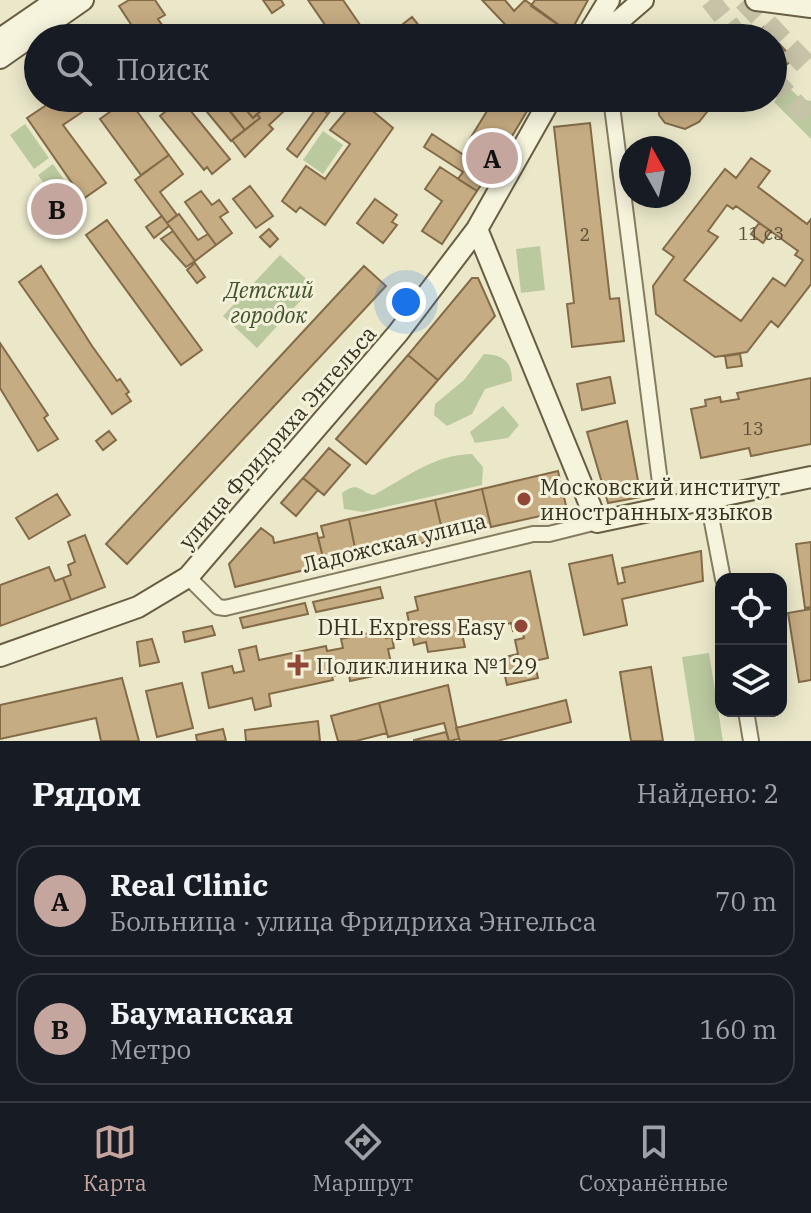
<!DOCTYPE html>
<html lang="ru">
<head>
<meta charset="utf-8">
<style>
	:root { --surface:#171b24; --page:#20242c; --text:#f1f3f6; --muted:#9ea1a6; --line:#363941; --accent:#c5a69f }
	body { margin:0; font-family:"IBM Plex Serif",serif; background:var(--page); color:var(--text) }
	.controls { position:absolute; right:24px; bottom:24px; display:grid; overflow:hidden; border-radius:16px; box-shadow:0 4px 20px #0003 }
	.controls button { width:72px; height:72px; display:grid; place-items:center; padding:0; border:0; border-bottom:2px solid var(--line); background:var(--surface); color:var(--text); font:40px sans-serif }
	.compass { position:absolute; left:619px; top:136px; width:72px; height:72px; border-radius:50%; background:var(--surface); box-shadow:0 4px 20px #0003; rotate:352deg }
	.you { position:absolute; left:406px; top:302px; width:28px; height:28px; margin:-20px; border:6px solid #fff; border-radius:50%; background:#1a73e8; box-shadow:0 0 0 12px #1a73e833 }
	.badge { display:grid; place-items:center; width:52px; height:52px; border-radius:50%; background:var(--accent); color:#111; font-size:26px; font-weight:700 }
	.pin { position:absolute; translate:-50% -50%; border:4px solid #fff; box-shadow:0 2px 8px #0006 }
	.list { margin:0; padding:0; list-style:none }
	h2 { display:flex; justify-content:space-between; align-items:center; height:104px; margin:0; padding:0 32px; font-size:34px }
	h2 small { font-size:26px; font-weight:400; color:var(--muted) }
	.list li { display:grid; grid-template-columns:52px 1fr auto; gap:24px; align-items:center; box-sizing:border-box; height:112px; margin:0 16px 16px; padding:0 16px; border:2px solid var(--line); border-radius:24px }
	.list b { display:block; font-size:30px; white-space:nowrap }
	.list p { margin:0; font-size:26px; white-space:nowrap; color:var(--muted) }
	.list em { font-size:26px; font-style:normal; color:var(--muted) }
	.icon { flex:none; width:44px; height:44px; fill:none; stroke:currentColor; stroke-width:2; stroke-linecap:round; stroke-linejoin:round }
	.map { position:relative; flex:none; width:811px; height:741px; overflow:hidden }
	.search { position:absolute; background:var(--surface); box-shadow:0 4px 20px #0003; left:24px; right:24px; top:24px; height:88px; display:flex; align-items:center; gap:20px; box-sizing:border-box; padding:0 28px; border-radius:44px; color:var(--muted); font-size:30px }
	.sheet { height:360px; background:var(--surface) }
	nav { display:flex; justify-content:space-around; align-items:center; box-sizing:border-box; height:112px; border-top:2px solid var(--line); background:var(--surface); font-size:22px; color:var(--muted) }
	nav a { display:grid; justify-items:center; gap:4px }
	nav .on { color:var(--accent) }
	.map>svg:first-child { display:block }
</style>
</head>
<body>
<div class="map">
<svg width="811" height="741" viewBox="0 0 811 741">
	<rect width="100%" height="100%" fill="#ebe8ca"/>
	<path fill="#bbc99f" d="M 786,85 L 801,99 L 811,101 L 811,139 L 774,102 Z
		M 25,124 L 49,158 L 34,169 L 10,135 Z
		M 323,131 L 343,145 L 323,174 L 303,160 Z
		M 53,164 L 79,201 L 64,212 L 38,175 Z
		M 540,246 L 545,290 L 521,293 L 516,249 Z
		M 280,255 L 314,286 L 257,348 L 223,316 Z
		M 484,354 C 503,355 512,361 512,381 L 485,389 L 472,414 L 447,426 L 434,415 L 435,404 L 464,380 Z
		M 503,406 L 519,425 L 508,438 L 475,443 L 470,432 Z
		M 472,454 L 483,467 L 482,485 L 363,512 L 344,509 L 342,493 C 360,480 359,493 374,495 C 407,477 433,455 472,454 Z
		M 709,653 L 723,741 L 695,741 L 682,657 Z"/>
	<path fill="#c6ac83" stroke="#836b48" stroke-width="2" fill-rule="evenodd" d="M 129,0 L 155,0 L 165,15 L 158,19 L 171,38 L 140,38 L 119,6 Z
		M 263,0 L 281,0 L 284,5 L 272,13 Z
		M 308,0 L 343,0 L 369,38 L 334,38 Z
		M 482,0 L 505,0 L 514,11 L 525,0 L 570,33 L 567,38 L 518,38 Z
		M 535,0 L 588,0 L 570,33 L 531,6 Z
		M 412,17 L 429,38 L 397,38 L 393,32 Z
		M 764,27 L 793,59 L 785,66 L 773,53 L 773,38 L 760,38 L 756,34 Z
		M 57,98 L 103,98 L 63,125 L 106,183 L 83,199 L 27,118 Z
		M 201,98 L 219,98 L 245,130 L 231,141 L 198,101 Z
		M 236,98 L 274,98 L 275,99 L 253,118 Z
		M 274,98 L 298,98 L 269,125 L 273,129 L 245,157 L 232,140 L 260,118 L 257,114 Z
		M 321,98 L 340,98 L 328,114 L 318,106 Z
		M 357,98 L 393,128 L 325,225 L 300,207 L 296,212 L 282,201 L 306,166 L 325,179 L 350,144 L 330,130 Z
		M 495,98 L 535,98 L 494,166 L 465,147 Z
		M 658,98 L 718,98 L 699,122 L 685,129 L 665,123 L 659,115 Z
		M 128,99 L 169,155 L 141,175 L 100,119 Z
		M 181,99 L 230,159 L 212,174 L 207,167 L 204,170 L 160,116 Z
		M 241,104 L 253,118 L 257,114 L 260,118 L 245,130 L 231,112 Z
		M 318,106 L 328,114 L 297,157 L 287,149 Z
		M 590,123 L 610,299 L 619,298 L 624,341 L 572,347 L 567,304 L 574,303 L 554,127 Z
		M 432,134 L 473,161 L 477,155 L 494,166 L 477,191 L 458,179 L 463,172 L 424,147 Z
		M 169,155 L 183,174 L 160,192 L 177,215 L 167,223 L 135,180 Z
		M 751,158 L 770,171 L 758,187 L 807,224 L 811,219 L 811,284 L 778,327 L 771,321 L 747,352 L 715,357 L 656,314 L 653,286 L 674,257 L 663,249 L 725,169 L 736,178 ZM 727,205 L 733,209 L 736,206 L 798,251 L 795,255 L 803,260 L 785,286 L 773,278 L 741,321 L 684,280 L 718,237 L 708,231 Z
		M 440,167 L 477,191 L 442,244 L 422,231 L 442,201 L 425,189 Z
		M 250,186 L 273,216 L 256,228 L 233,199 Z
		M 201,191 L 212,205 L 219,200 L 228,212 L 220,217 L 232,233 L 216,245 L 185,202 Z
		M 375,199 L 397,215 L 392,222 L 397,225 L 383,243 L 357,223 Z
		M 179,214 L 198,240 L 208,234 L 216,245 L 195,261 L 167,223 Z
		M 162,216 L 169,226 L 154,238 L 146,227 Z
		M 107,220 L 202,350 L 181,365 L 86,235 Z
		M 759,223 L 771,231 L 763,243 L 751,234 Z
		M 269,229 L 278,239 L 270,247 L 260,237 Z
		M 173,231 L 195,261 L 186,267 L 161,239 Z
		M 195,263 L 205,277 L 197,283 L 187,270 Z
		M 41,266 L 92,346 L 117,381 L 120,379 L 129,392 L 126,394 L 131,401 L 112,414 L 19,282 Z
		M 364,266 L 386,286 L 127,564 L 106,544 Z
		M 472,278 L 478,278 L 495,316 L 438,380 L 408,355 Z
		M 0,343 L 48,415 L 44,418 L 58,439 L 38,451 L 0,388 Z
		M 740,354 L 742,366 L 727,368 L 725,356 Z
		M 408,355 L 438,380 L 366,464 L 336,439 Z
		M 610,377 L 615,403 L 582,410 L 577,384 Z
		M 811,378 L 811,444 L 751,456 L 749,448 L 701,458 L 691,409 L 706,406 L 705,400 L 720,397 L 721,402 L 739,399 L 737,393 Z
		M 627,421 L 641,497 L 608,503 L 587,432 Z
		M 109,431 L 116,440 L 103,450 L 96,441 Z
		M 329,448 L 350,465 L 324,495 L 303,478 Z
		M 558,471 L 567,510 L 491,527 L 482,489 Z
		M 303,478 L 318,490 L 296,516 L 281,503 Z
		M 482,489 L 491,527 L 444,538 L 435,500 Z
		M 57,494 L 70,515 L 29,539 L 16,518 Z
		M 435,500 L 444,538 L 357,558 L 349,519 Z
		M 349,519 L 357,558 L 325,565 L 318,538 L 324,537 L 321,526 Z
		M 261,528 L 273,537 L 274,543 L 317,533 L 325,565 L 235,587 L 229,564 Z
		M 85,535 L 105,587 L 71,600 L 63,578 L 71,575 L 68,565 L 75,562 L 68,542 Z
		M 811,542 L 811,607 L 805,608 L 796,544 Z
		M 701,551 L 703,581 L 622,599 L 627,625 L 584,635 L 569,564 L 612,555 L 618,584 L 625,582 L 622,568 Z
		M 49,567 L 55,581 L 63,578 L 71,600 L 0,626 L 0,585 Z
		M 530,571 L 548,658 L 534,661 L 538,678 L 507,685 L 501,658 L 518,654 L 515,640 L 524,638 L 522,629 L 513,631 L 511,623 L 462,634 L 465,647 L 428,652 L 426,642 L 414,645 L 407,613 L 418,610 L 415,597 Z
		M 380,587 L 383,598 L 316,612 L 313,602 Z
		M 305,603 L 308,614 L 243,628 L 240,618 Z
		M 811,609 L 811,680 L 799,682 L 788,613 Z
		M 212,626 L 215,635 L 185,642 L 183,632 Z
		M 384,630 L 386,638 L 392,637 L 394,648 L 388,649 L 393,672 L 350,681 L 349,673 L 332,676 L 333,680 L 269,694 L 271,706 L 255,710 L 252,698 L 209,708 L 202,673 L 232,666 L 234,673 L 244,671 L 239,650 L 256,646 L 259,660 L 326,646 L 327,651 L 343,648 L 341,639 Z
		M 152,639 L 159,662 L 140,666 L 137,642 Z
		M 651,667 L 663,741 L 631,741 L 620,672 Z
		M 122,678 L 139,741 L 101,741 L 96,718 L 0,739 L 0,705 Z
		M 182,683 L 193,728 L 157,737 L 146,691 Z
		M 448,685 L 459,739 L 449,741 L 444,723 L 388,737 L 379,703 Z
		M 566,700 L 571,722 L 497,741 L 460,741 L 456,728 Z
		M 379,703 L 387,733 L 356,741 L 338,741 L 331,716 Z
		M 318,721 L 320,741 L 246,741 L 245,730 Z
		M 223,729 L 226,741 L 197,741 L 196,735 Z
		M 446,732 L 449,741 L 414,741 L 414,740 Z"/>
	<g fill="none" stroke-linecap="round" stroke-linejoin="round">
		<path stroke="#c7c3a8" stroke-width="20" stroke-dasharray="20 10" stroke-linecap="butt" d="M 710,0 L 740,38
			M 773,79 L 811,120"/>
		<path stroke="#c7c3a8" stroke-width="22" stroke-dasharray="22 11" stroke-linecap="butt" d="M 744,0 L 811,70"/>
		<g stroke="#867c60" stroke-width="18">
			<path id="street" d="M 611,98 L 663,506
				M 707,496 L 723,579
				M 188,577 L 218,607 L 225,608 L 533,534 L 549,534 L 597,522
				M 746,711 L 751,741"/>
		</g>
		<g stroke="#685d43" stroke-width="24">
			<path id="secondary" d="M 756,0 L 811,7
				M 586,38 L 609,0
				M 599,38 L 643,0
				M 0,39 L 57,0
				M 0,58 L 83,0
				M 477,229 L 597,522 L 811,477
				M 0,656 L 138,607 L 188,577 L 398,333 L 477,229 L 551,98"/>
		</g>
		<use href="#street" stroke="#f6f4dd" stroke-width="14"/>
		<use href="#secondary" stroke="#f6f4dd" stroke-width="20"/>
	</g>
	<g fill="#904735" stroke="#f3f1d9" stroke-width="3">
		<circle cx="524" cy="499" r="8"/>
		<circle cx="521" cy="626" r="8"/>
		<path d="M294 653h8v8h8v8h-8v8h-8v-8h-8v-8h8z"/>
	</g>
	<g text-anchor="middle" dominant-baseline="central" stroke-width="6" stroke-linejoin="round" paint-order="stroke">
		<g font-size="18" fill="#5c503a">
			<text x="761" y="233">11 с3</text>
			<text x="585" y="234">2</text>
			<text x="753" y="428">13</text>
		</g>
		<g font-size="22" font-style="italic" fill="#40532a" stroke="#f3f1d9">
			<text x="269" y="289">Детский<tspan x="269" dy="25">городок</tspan></text>
		</g>
		<g font-size="22" fill="#383122" stroke="#f3f1d9">
			<text transform="translate(277 437) rotate(-49)">улица Фридриха Энгельса</text>
			<text transform="translate(394 542) rotate(-14)">Ладожская улица</text>
		</g>
		<g font-size="22" fill="#383122" stroke="#f3f1d9" text-anchor="start">
			<text x="540" y="486">Московский институт<tspan x="540" dy="25">иностранных языков</tspan></text>
			<text x="505" y="626" text-anchor="end">DHL Express Easy</text>
			<text x="316" y="665">Поликлиника №129</text>
		</g>
	</g>
</svg>
<div class="controls">
<button><svg class="icon" aria-label="locate" viewBox="0 0 24 24"><circle cx="12" cy="12" r="6"/><path d="M12 2v4M12 18v4M2 12h4M18 12h4"/></svg></button>
<button><svg class="icon" aria-label="layers" viewBox="0 0 24 24"><path d="M12 4l9 5-9 5-9-5zM3 14l9 5 9-5"/></svg></button>
</div>
<svg class="compass" viewBox="-18 -18 36 36"><path d="M0-13l5 13h-10z" fill="#e53935"/><path d="M0 13l5-13h-10z" fill="#9ea1a6"/></svg>
<div class="you"></div>
<div class="pin badge" style="left:492px;top:158px">A</div>
<div class="pin badge" style="left:57px;top:209px">B</div>
<div class="search"><svg class="icon" aria-label="search" viewBox="0 0 24 24"><circle cx="10" cy="10" r="6"/><path d="M15 15l6 6"/></svg>Поиск</div>
</div>
<section class="sheet">
<h2>Рядом<small>Найдено: 2</small></h2>
<ul class="list">
<li><span class="badge">A</span><div><b>Real Clinic</b><p>Больница · улица Фридриха Энгельса</p></div><em>70 m</em></li>
<li><span class="badge">B</span><div><b>Бауманская</b><p>Метро</p></div><em>160 m</em></li>
</ul>
</section>
<nav>
<a class="on"><svg class="icon" aria-label="map" viewBox="0 0 24 24"><path d="M3 6l6-2 6 2 6-2v14l-6 2-6-2-6 2zM9 4v14M15 6v14"/></svg>Карта</a>
<a><svg class="icon" aria-label="directions" viewBox="0 0 24 24"><path d="M12 3l9 9-9 9-9-9zM9 14v-3h6M13 9l2 2-2 2"/></svg>Маршрут</a>
<a><svg class="icon" aria-label="saved" viewBox="0 0 24 24"><path d="M7 4h10v16l-5-4-5 4z"/></svg>Сохранённые</a>
</nav>
</body>
</html>
